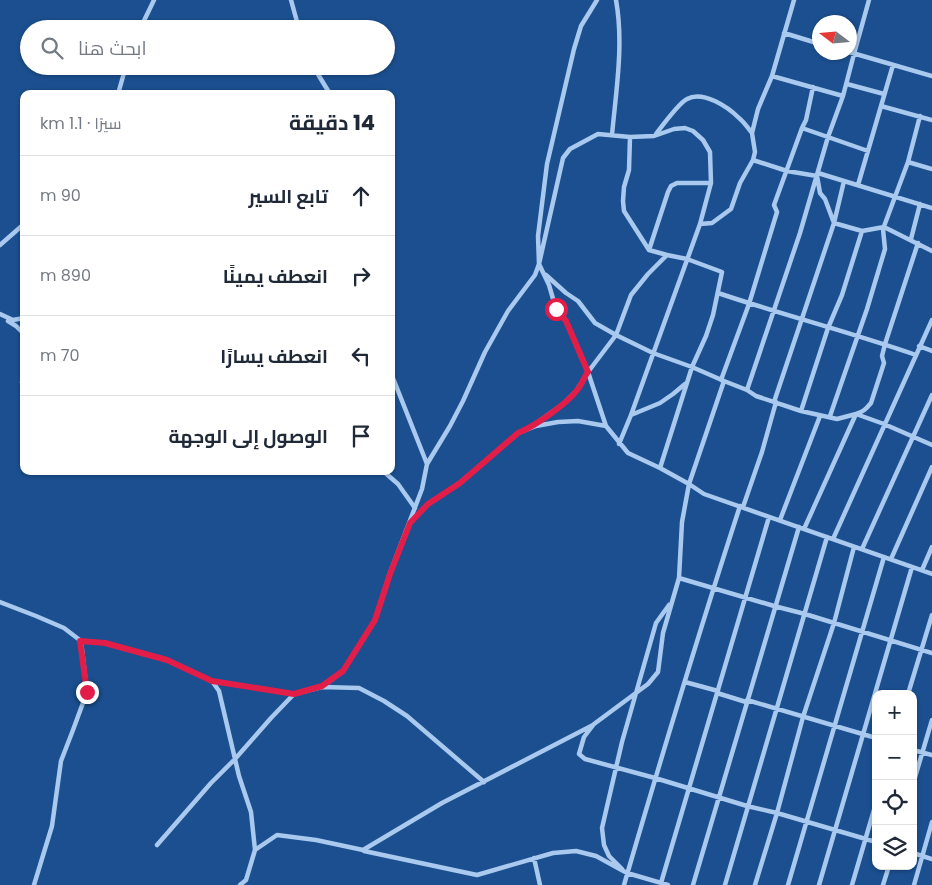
<!DOCTYPE html>
<html lang="ar">
<head>
<meta charset="utf-8">
<style>
	:root { --surface:#fff; --page:#f2f2f3; --text:#1f2937; --muted:#747a83; --line:#e0e1e3 }
	body { margin:0; font-family:Poppins,Cairo,sans-serif; background:var(--page); color:var(--text); direction:rtl }
	.controls { position:absolute; right:15px; bottom:15px; display:grid; overflow:hidden; border-radius:10px; box-shadow:0 1px 4px #0004 }
	.controls button { width:45px; height:45px; display:grid; place-items:center; padding:0; border:0; border-bottom:1px solid var(--line); background:var(--surface); color:var(--text); font:25px sans-serif }
	.compass { position:absolute; left:812px; top:15px; width:45px; height:45px; border-radius:50%; background:var(--surface); box-shadow:0 1px 4px #0004; rotate:286deg }
	.stop { position:absolute; width:15px; height:15px; margin:-11px; border:4px solid #e11d48; border-radius:50%; background:#fff }
	.stop.end { background:#e11d48; border-color:#fff; box-shadow:0 1px 5px #0008 }
	.list { margin:0; padding:0; list-style:none }
	h2 { display:flex; justify-content:space-between; align-items:center; height:65px; margin:0; padding:0 20px; font-size:21px }
	h2 small { font-size:16px; font-weight:400; color:var(--muted) }
	.list li { display:grid; grid-template-columns:32px 1fr auto; gap:15px; align-items:center; box-sizing:border-box; height:80px; padding:0 20px; border-top:1px solid var(--line) }
	.list b { display:block; font-size:19px; white-space:nowrap }
	.list em { font-size:16px; font-style:normal; color:var(--muted) }
	.icon { flex:none; width:28px; height:28px; fill:none; stroke:currentColor; stroke-width:2; stroke-linecap:round; stroke-linejoin:round }
	.map { position:relative; flex:none; width:932px; height:885px; overflow:hidden; direction:ltr }
	.search { position:absolute; background:var(--surface); box-shadow:0 1px 4px #0004; left:20px; top:20px; width:375px; height:55px; display:flex; align-items:center; gap:12px; box-sizing:border-box; padding:0 18px; border-radius:28px; color:var(--muted); font-size:19px }
	.panel { position:absolute; background:var(--surface); box-shadow:0 1px 4px #0004; left:20px; top:90px; width:375px; height:385px; border-radius:10px; direction:rtl }
	.map>svg:first-child { display:block }
</style>
</head>
<body>
<div class="map">
<svg width="932" height="885" viewBox="0 0 932 885">
	<rect width="100%" height="100%" fill="#1b4f8f"/>
	<g fill="none" stroke-linecap="round" stroke-linejoin="round">
		<path stroke="#a9c9ee" stroke-width="4.5" d="M 291,0 L 299,29
			M 597,0 L 581,26 L 574,49 L 547,164 L 538,236 L 539,264 L 549,285 L 556,309 L 566,321 L 588,372 L 606,426 L 628,453 L 660,468 L 689,484 L 704,494 L 932,574
			M 140,29 L 154,0
			M 784,33 L 820,44
			M 849,52 L 932,76
			M 313,66 L 330,94
			M 772,76 L 794,0
			M 847,84 L 884,94
			M 118,94 L 126,66
			M 881,106 L 932,120
			M 802,128 L 868,151
			M 656,134 C 662,126 679,103 687,99 C 703,90 728,107 739,118 C 744,122 748,128 752,133
			M 612,135 C 616,91 624,44 616,0
			M 630,137 L 629,170 L 624,187 L 623,201 L 624,211 L 649,250 L 667,255
			M 753,160 L 787,171 L 817,176 L 820,193 L 825,199 L 834,223 L 862,231 L 884,227 L 932,251
			M 908,162 L 932,169
			M 818,173 L 932,208
			M 858,185 L 893,65
			M 700,224 L 712,223 L 731,209 L 740,183 L 753,160 L 755,152 L 752,133 L 758,109 L 772,76 L 843,96
			M 911,239 L 920,204
			M 0,245 L 24,224
			M 649,250 L 668,192 L 671,186 L 677,183 L 711,183
			M 546,275 L 566,293 L 578,301 L 595,323 L 616,335 L 653,353 L 692,367 L 724,381 L 747,390 L 756,396 L 801,411 L 837,419 L 856,414 L 884,424 L 932,445
			M 718,293 C 783,315 850,332 916,355
			M 0,314 L 13,320 L 24,318
			M 8,321 L 16,326 L 24,334
			M 919,346 L 932,351
			M 721,380 L 749,304 L 777,212 L 774,205 L 802,128 L 806,120 L 813,87
			M 724,381 L 689,484 L 682,522 L 679,578 L 663,633 L 658,672 L 648,684 L 594,724 L 584,737 L 579,754 L 585,759 L 655,778 L 747,806 L 777,813 L 876,842
			M 22,382 L 24,378
			M 747,390 L 800,233 L 828,137 L 843,96 L 854,54 L 869,0
			M 774,402 L 834,223 L 844,181
			M 801,411 L 828,328 L 842,295 L 862,231
			M 631,415 L 660,403 L 673,394 L 685,384
			M 830,416 L 867,309 L 885,249 L 883,229 L 908,162 L 920,116
			M 528,429 L 563,404 L 577,390 L 588,372 L 616,335 L 631,295 L 648,274 L 667,255 L 687,259 L 722,272 L 713,315 L 706,336 L 692,367 L 660,468
			M 427,464 L 450,426 L 463,401 L 485,352 L 508,311 L 535,275 L 539,264 L 563,158 L 570,149 L 598,134 L 630,137 L 654,136 L 674,129 L 685,128 L 693,131 L 703,140 L 710,152 L 711,183 L 700,224 L 631,415 L 619,444
			M 383,471 L 398,484 L 415,508
			M 743,507 L 762,452 L 776,402
			M 412,520 L 428,504 L 460,483 L 518,433 L 536,426 L 558,422 L 578,421 L 606,426
			M 780,520 L 820,416
			M 804,529 L 856,414 C 863,412 866,409 871,403 L 884,363 L 882,356 L 885,344 L 918,243
			M 833,539 L 932,320
			M 862,549 L 932,395
			M 891,559 L 932,467
			M 922,570 L 932,547
			M 679,578 L 774,606 L 805,614 L 932,653
			M 0,602 L 36,616 L 64,628 L 81,641 L 105,643 L 167,660 L 212,681 L 294,694 L 322,687 L 359,688 L 384,701 L 407,716 L 484,782
			M 212,681 L 219,691 L 239,776 L 251,812 L 255,850
			M 685,682 L 718,691
			M 322,687 L 343,671 L 375,620 L 390,573 L 422,489 L 427,464 L 391,373
			M 717,693 L 746,702
			M 908,694 L 932,615
			M 747,700 L 876,738
			M 913,750 L 932,755
			M 913,784 L 932,720
			M 157,845 L 211,783 L 235,759 L 271,718 L 294,694
			M 364,851 L 477,875 L 553,853 L 576,851 L 596,856 L 627,873 L 668,885
			M 913,853 L 932,859
			M 534,858 L 540,885
			M 622,869 L 609,856 L 604,845 L 602,828 L 622,742 L 656,623 L 669,605
			M 661,883 L 769,517
			M 34,885 L 52,826 L 61,761 L 73,730 L 87,692 L 81,641
			M 240,885 L 246,880 L 255,850 L 277,835 L 316,840 L 363,850 L 442,803 L 593,725
			M 624,885 C 661,758 699,632 740,506
			M 693,885 L 799,527
			M 725,885 L 827,537
			M 755,885 L 777,813 L 803,717 L 834,623 L 854,547
			M 788,885 L 884,557
			M 819,885 L 912,567
			M 852,885 L 876,803
			M 883,885 L 889,866
			M 914,885 L 932,822"/>
	</g>
	<g fill="none" stroke-linecap="round" stroke-linejoin="round">
		<path stroke="#e11d48" stroke-width="6" d="M 87,692 L 80,641 L 105,643 L 167,660 L 212,681 L 294,694 L 322,686 L 343,671 L 375,620 L 390,574 L 410,523 L 428,504 L 460,483 L 518,433 C 535,426 567,404 578,389 C 582,384 584,377 588,372 L 566,321 L 556,309"/>
	</g>
</svg>
<div class="controls">
<button>+</button>
<button>−</button>
<button><svg class="icon" aria-label="locate" viewBox="0 0 24 24"><circle cx="12" cy="12" r="6"/><path d="M12 2v4M12 18v4M2 12h4M18 12h4"/></svg></button>
<button><svg class="icon" aria-label="layers" viewBox="0 0 24 24"><path d="M12 4l9 5-9 5-9-5zM3 14l9 5 9-5"/></svg></button>
</div>
<svg class="compass" viewBox="-18 -18 36 36"><path d="M0-13l5 13h-10z" fill="#e53935"/><path d="M0 13l5-13h-10z" fill="#747a83"/></svg>
<div class="stop" style="left:556px;top:309px"></div>
<div class="stop end" style="left:87px;top:692px"></div>
<div class="search"><svg class="icon" aria-label="search" viewBox="0 0 24 24"><circle cx="10" cy="10" r="6"/><path d="M15 15l6 6"/></svg>ابحث هنا</div>
<section class="panel">
<h2>14 دقيقة<small>سيرًا · 1.1 km</small></h2>
<ul class="list">
<li><svg class="icon" aria-label="ahead" viewBox="0 0 24 24"><path d="M12 20V5M6 11l6-6 6 6"/></svg><div><b>تابع السير</b></div><em>90 m</em></li>
<li><svg class="icon" aria-label="right" viewBox="0 0 24 24"><path d="M7 20v-9h11M14 6l5 5-5 5"/></svg><div><b>انعطف يمينًا</b></div><em>890 m</em></li>
<li><svg class="icon" aria-label="left" viewBox="0 0 24 24"><path d="M17 20v-9H6M10 6l-5 5 5 5"/></svg><div><b>انعطف يسارًا</b></div><em>70 m</em></li>
<li><svg class="icon" aria-label="arrive" viewBox="0 0 24 24"><path d="M6 21V4h12l-3 4 3 4H6"/></svg><div><b>الوصول إلى الوجهة</b></div></li>
</ul>
</section>
</div>
</body>
</html>
